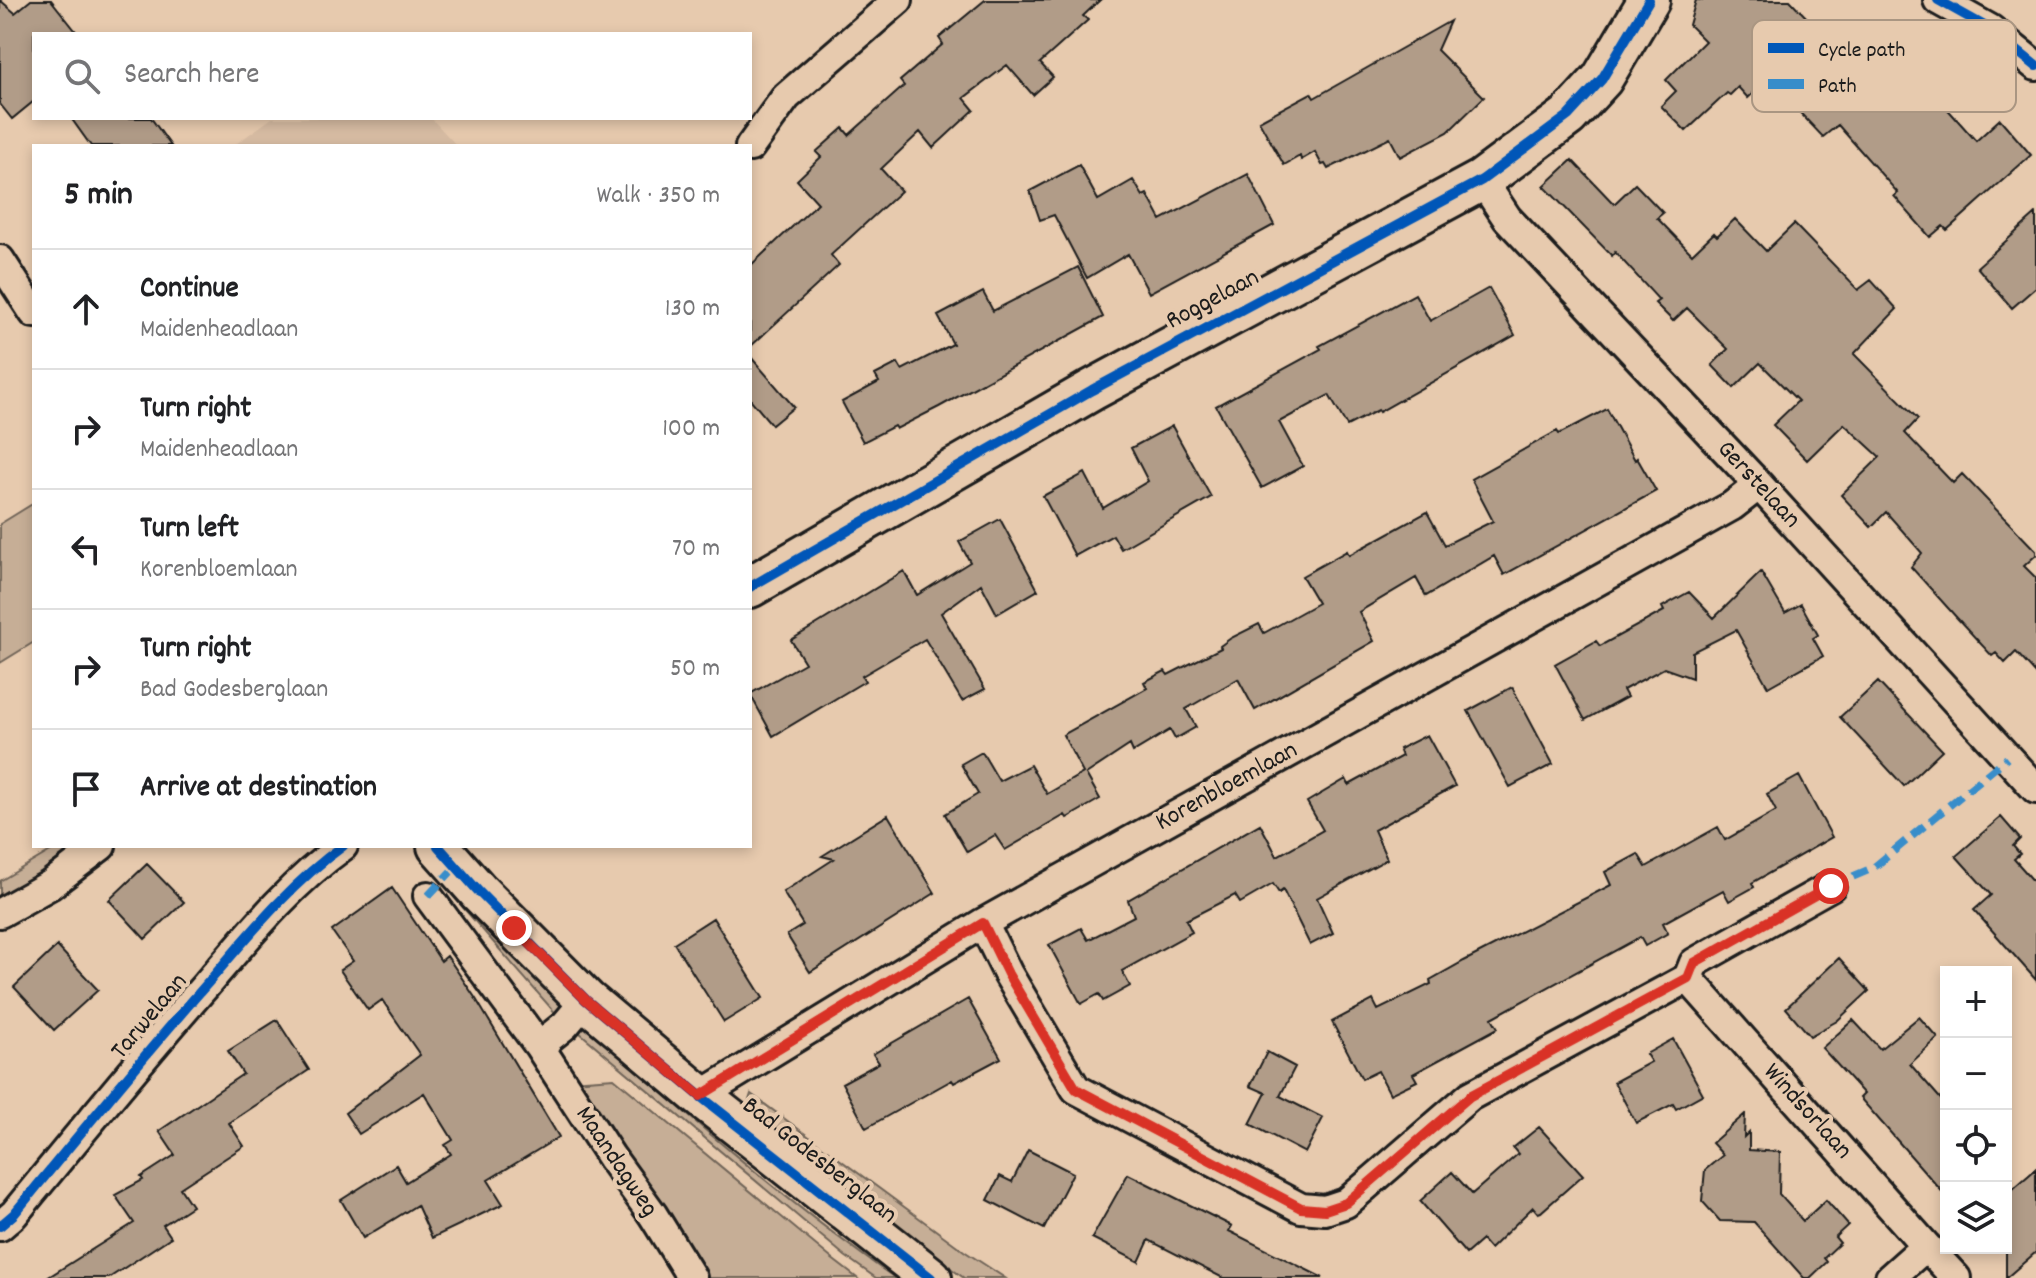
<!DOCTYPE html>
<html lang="en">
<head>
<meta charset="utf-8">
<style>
	:root { --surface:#fff; --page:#f2f2f2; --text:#202124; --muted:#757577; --line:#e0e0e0 }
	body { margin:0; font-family:Dekko,sans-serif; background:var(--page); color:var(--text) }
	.controls { position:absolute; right:24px; bottom:24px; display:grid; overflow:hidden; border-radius:0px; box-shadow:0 4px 12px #0003 }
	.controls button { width:72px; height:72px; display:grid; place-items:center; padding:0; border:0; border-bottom:2px solid var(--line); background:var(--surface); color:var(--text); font:40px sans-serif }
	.stop { position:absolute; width:24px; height:24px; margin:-18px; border:6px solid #d93025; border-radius:50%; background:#fff }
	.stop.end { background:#d93025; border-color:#fff; box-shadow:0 2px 8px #0008 }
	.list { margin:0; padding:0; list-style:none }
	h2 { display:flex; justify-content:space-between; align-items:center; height:104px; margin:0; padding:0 32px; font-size:34px }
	h2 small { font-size:26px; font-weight:400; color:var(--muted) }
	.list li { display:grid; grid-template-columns:52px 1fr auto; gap:24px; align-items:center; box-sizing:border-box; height:120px; padding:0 32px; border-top:2px solid var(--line) }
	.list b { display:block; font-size:30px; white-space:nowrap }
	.list p { margin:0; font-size:26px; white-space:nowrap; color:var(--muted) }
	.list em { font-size:26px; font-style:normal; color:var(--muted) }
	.icon { flex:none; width:44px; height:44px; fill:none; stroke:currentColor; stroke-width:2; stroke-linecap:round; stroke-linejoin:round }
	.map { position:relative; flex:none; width:2036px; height:1278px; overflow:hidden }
	.search { position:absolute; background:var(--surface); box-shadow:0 4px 12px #0003; left:32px; top:32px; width:720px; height:88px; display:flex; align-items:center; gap:20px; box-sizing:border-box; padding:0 28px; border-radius:0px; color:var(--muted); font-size:30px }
	.panel { position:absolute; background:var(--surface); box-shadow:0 4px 12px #0003; left:32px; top:144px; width:720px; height:704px; border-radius:0px }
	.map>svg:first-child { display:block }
</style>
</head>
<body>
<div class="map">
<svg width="2036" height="1278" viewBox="0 0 2036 1278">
	<rect width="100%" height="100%" fill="#e7caae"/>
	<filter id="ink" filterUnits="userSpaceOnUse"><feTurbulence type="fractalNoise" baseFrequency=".0125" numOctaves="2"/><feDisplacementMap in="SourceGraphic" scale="16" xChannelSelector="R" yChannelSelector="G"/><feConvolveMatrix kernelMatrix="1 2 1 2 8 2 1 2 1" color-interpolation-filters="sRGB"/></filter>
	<g filter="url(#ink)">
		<path fill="#d7bca3" d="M 272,118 L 431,118 L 457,146 L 233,146 Z"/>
		<path fill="#c6ae96" stroke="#716559" stroke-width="2" d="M 34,503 L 34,642 L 0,663 L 0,524 Z
			M 59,846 L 82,847 L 0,901 L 0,881 Z
			M 458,892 L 574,1004 L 557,1015 L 452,895 Z
			M 587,1026 C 686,1115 786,1202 895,1278 L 876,1278 L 845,1256 L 573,1027 Z
			M 614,1078 L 831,1258 L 857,1278 L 701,1278 L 572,1081 Z
			M 751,1094 L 964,1251 L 1005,1278 L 964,1278 L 756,1125 L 745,1113 Z"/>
		<path fill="#b19c88" stroke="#1c1c1c" stroke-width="2" d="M 0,0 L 15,13 L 31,0 L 51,0 L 78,34 L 34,34 L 34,101 L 12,119 L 0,104 Z
			M 985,0 L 1100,0 L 1083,16 L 1088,20 L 1040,63 L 1053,77 L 1033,95 L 1007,65 L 964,98 L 974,110 L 933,148 L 920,132 L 881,169 L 901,191 L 831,255 L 839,265 L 750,347 L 750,266 L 818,203 L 797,180 L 821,157 L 816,152 L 843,128 L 849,135 L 904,86 L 900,81 L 943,44 L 939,38 Z
			M 1696,0 L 1790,0 L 1827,39 L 1836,30 L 1892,84 L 1911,68 L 1976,141 L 2000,119 L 2031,155 L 1947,230 L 1943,226 L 1930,237 L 1894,196 L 1898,193 L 1838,125 L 1823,137 L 1768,79 L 1748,98 L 1738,87 L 1730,95 L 1727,93 L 1686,131 L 1661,106 L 1676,91 L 1666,80 L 1705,41 L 1689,25 Z
			M 1450,21 L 1437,50 L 1484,97 L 1448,132 L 1400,157 L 1390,138 L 1328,169 L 1325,164 L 1322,165 L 1315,152 L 1301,160 L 1300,156 L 1284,165 L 1259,121 L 1311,93 L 1314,98 Z
			M 71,118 L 151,118 L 171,146 L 91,146 Z
			M 1572,160 L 1614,204 L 1635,184 L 1663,213 L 1657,218 L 1692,254 L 1714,233 L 1717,236 L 1735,219 L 1766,251 L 1794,224 L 1858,290 L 1871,280 L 1897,309 L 1854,354 L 1918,419 L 1905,433 L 1953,483 L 1962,474 L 2036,551 L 2036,555 L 2024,566 L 2036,578 L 2036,674 L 2016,652 L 2005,663 L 1996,653 L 1992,656 L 1957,618 L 1911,567 L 1922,553 L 1886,512 L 1871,527 L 1841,495 L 1880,457 L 1844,424 L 1807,460 L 1773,425 L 1798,401 L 1760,363 L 1734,388 L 1712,365 L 1728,349 L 1687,308 L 1673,321 L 1655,303 L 1659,300 L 1615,252 L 1612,256 L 1544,186 Z
			M 1079,165 L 1098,200 L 1133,180 L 1143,196 L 1147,194 L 1161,220 L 1248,174 L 1274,225 L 1149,293 L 1128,254 L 1087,278 L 1054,215 L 1040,220 L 1030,191 Z
			M 2036,214 L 2036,287 L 2012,308 L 1977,267 Z
			M 1078,267 L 1103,317 L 939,407 L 896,429 L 894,426 L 863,442 L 842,402 L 879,382 L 875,375 L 898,363 L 902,370 L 953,344 L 938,316 L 983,292 L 993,311 Z
			M 1489,288 L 1515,335 L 1379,412 L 1378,410 L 1347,426 L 1329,395 L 1279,422 L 1303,466 L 1262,488 L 1216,406 L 1321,349 L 1319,346 L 1415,294 L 1430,321 Z
			M 750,356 L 794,407 L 772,425 L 750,399 Z
			M 1607,409 L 1635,460 L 1637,458 L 1656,491 L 1504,575 L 1494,556 L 1426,596 L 1416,578 L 1359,612 L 1374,641 L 1255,710 L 1238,679 L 1186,709 L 1196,727 L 1175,739 L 1170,730 L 1133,752 L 1130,745 L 1086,774 L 1100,799 L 1067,818 L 1065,815 L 1005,850 L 995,835 L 967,852 L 945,814 L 978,794 L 961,764 L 982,752 L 999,781 L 1030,765 L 1047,794 L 1083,773 L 1063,735 L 1147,688 L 1144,682 L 1165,671 L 1168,675 L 1221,648 L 1220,646 L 1231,638 L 1259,624 L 1264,633 L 1318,603 L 1302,576 L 1347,551 L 1349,555 L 1427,512 L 1445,545 L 1493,521 L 1471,479 L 1557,431 L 1559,434 Z
			M 1172,426 L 1211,497 L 1121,549 L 1113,535 L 1075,556 L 1043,496 L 1085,473 L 1103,508 L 1148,481 L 1131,448 Z
			M 1000,519 L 1038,590 L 997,614 L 981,584 L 941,613 L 985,689 L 962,701 L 925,639 L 862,676 L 865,681 L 773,736 L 750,694 L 805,663 L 791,640 L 904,571 L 917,595 L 970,562 L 959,542 Z
			M 1761,572 L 1785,613 L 1801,604 L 1818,635 L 1813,638 L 1823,656 L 1768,687 L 1736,630 L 1692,652 L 1692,678 L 1664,668 L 1623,690 L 1627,697 L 1585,720 L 1555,664 L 1596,641 L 1600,646 L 1664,611 L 1662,607 L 1689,592 L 1714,618 Z
			M 1878,682 L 1942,750 L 1904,786 L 1840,717 Z
			M 1512,687 L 1553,764 L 1510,787 L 1468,711 Z
			M 1427,735 L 1455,786 L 1374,830 L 1387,859 L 1317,898 L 1333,933 L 1310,945 L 1283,890 L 1279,893 L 1273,884 L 1240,903 L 1235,895 L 1186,920 L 1192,932 L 1122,971 L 1130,986 L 1103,1001 L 1099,994 L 1081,1004 L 1049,945 L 1081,928 L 1088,940 L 1134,916 L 1128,900 L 1260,824 L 1277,856 L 1323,830 L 1307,802 L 1346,779 L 1349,785 L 1402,756 L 1399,749 Z
			M 1799,776 L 1832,837 L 1752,883 L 1754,887 L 1729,901 L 1723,890 L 1663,923 L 1668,933 L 1645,946 L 1640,937 L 1492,1018 L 1498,1028 L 1413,1074 L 1417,1081 L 1390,1094 L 1378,1071 L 1362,1079 L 1332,1022 L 1373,1000 L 1378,1010 L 1431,984 L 1430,980 L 1464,961 L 1611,885 L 1605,872 L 1638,854 L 1646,867 L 1718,827 L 1725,840 L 1776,811 L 1767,794 Z
			M 888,815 L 935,893 L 810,972 L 787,935 L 803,925 L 783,892 L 834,859 L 822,856 Z
			M 2001,817 L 2020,839 L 2013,846 L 2020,854 L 2014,859 L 2036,884 L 2036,980 L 1974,910 L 1991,895 L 1956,856 Z
			M 147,864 L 184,902 L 145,939 L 109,900 Z
			M 392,888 L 441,961 L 447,956 L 476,999 L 559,1137 L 488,1180 L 503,1204 L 432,1238 L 417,1205 L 363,1238 L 341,1200 L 396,1165 L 406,1182 L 451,1154 L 445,1145 L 453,1140 L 424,1093 L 359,1134 L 345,1113 L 420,1055 L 382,1000 L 368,1010 L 340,970 L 353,961 L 332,931 Z
			M 713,918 L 763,998 L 724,1022 L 674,943 Z
			M 57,946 L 98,990 L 54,1030 L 14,987 Z
			M 1839,958 L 1869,991 L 1837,1021 L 1810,1036 L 1786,1008 Z
			M 968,999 L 1001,1058 L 954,1083 L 952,1080 L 866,1128 L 842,1083 L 879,1063 L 873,1054 Z
			M 1919,1017 L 1938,1038 L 1910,1064 L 1946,1105 L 1946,1196 L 1860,1098 L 1864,1094 L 1822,1048 L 1853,1020 L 1880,1049 Z
			M 277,1020 L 309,1070 L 229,1123 L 244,1146 L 180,1188 L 192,1206 L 163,1225 L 171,1237 L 109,1278 L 47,1278 L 134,1223 L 115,1195 L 143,1180 L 141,1177 L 175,1155 L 159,1131 L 243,1074 L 228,1051 Z
			M 1673,1039 L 1703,1094 L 1676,1109 L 1673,1104 L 1636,1123 L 1614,1082 L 1651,1062 L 1646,1054 Z
			M 1267,1052 L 1295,1067 L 1280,1096 L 1323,1118 L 1305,1153 L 1250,1124 L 1266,1093 L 1250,1086 Z
			M 1745,1114 L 1744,1137 L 1749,1132 L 1749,1150 L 1780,1152 L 1779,1194 L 1803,1221 L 1826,1200 L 1848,1225 L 1835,1237 L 1840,1243 L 1824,1258 L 1827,1262 L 1810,1278 L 1804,1278 L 1754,1222 L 1720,1221 L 1702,1201 L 1705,1170 L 1723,1155 L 1712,1143 Z
			M 1539,1127 L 1583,1175 L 1541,1212 L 1538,1213 L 1533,1207 L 1490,1249 L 1482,1240 L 1466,1254 L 1420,1201 L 1452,1172 L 1472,1194 L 1518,1154 L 1513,1148 Z
			M 1028,1150 L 1073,1173 L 1044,1229 L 988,1200 L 1000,1176 L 1012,1182 Z
			M 2036,1169 L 2036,1252 L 2006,1278 L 2006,1195 Z
			M 1128,1174 L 1232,1226 L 1229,1231 L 1323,1278 L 1223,1278 L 1149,1240 L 1139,1262 L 1092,1238 Z"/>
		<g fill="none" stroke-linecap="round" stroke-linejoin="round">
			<g stroke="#1c1c1c" stroke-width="34">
				<path id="street" d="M 1938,0 L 1990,29 L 2036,66
					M 750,147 L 786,97 L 898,0
					M 1482,180 L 1507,218 L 1759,485 L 2036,789
					M 0,260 L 34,313
					M 428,896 L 539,1046 L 611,1157 L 653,1215 L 692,1278
					M 0,913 L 50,885 L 101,846
					M 983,923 L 1008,974 L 1076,1089 L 1301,1208 L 1325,1210 L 1346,1203 L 1470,1096 L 1688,978 L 1694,963 L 1831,886
					M 1688,978 L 1926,1246 L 1890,1278
					M 539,1046 L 565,1025 L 586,1000
					M 700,1096 L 983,923 L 1732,506 L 1759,485
					M 0,1226 L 14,1214 C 77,1137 140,1060 206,985 C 248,936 290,884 343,846
					M 1926,1246 L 1956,1278"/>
			</g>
			<g stroke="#1c1c1c" stroke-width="46">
				<path id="secondary" d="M 750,587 L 1092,390 L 1482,180 L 1568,116 L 1602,79 L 1649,0
					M 438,846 L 479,892 L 586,1000 L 700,1096 L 931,1278"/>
			</g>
			<use href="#street" stroke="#e7caae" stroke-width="28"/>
			<use href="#secondary" stroke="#e7caae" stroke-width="40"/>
			<path stroke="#388dca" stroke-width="8" stroke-dasharray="16 8" stroke-linecap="butt" d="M 1831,886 L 1873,868 L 2007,758
				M 428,896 L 457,865"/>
			<g stroke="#e7caae" stroke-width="15">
				<path id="cycleway" d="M 1938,0 L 1990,29 L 2036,66
					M 750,587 L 1092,390 L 1482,180 L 1568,116 L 1602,79 L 1649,0
					M 438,846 L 479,892 L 586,1000 L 700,1096 L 931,1278
					M 0,1226 L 14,1214 C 77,1137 140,1060 206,985 C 248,936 290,884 343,846"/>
			</g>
			<use href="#cycleway" stroke="#0057b8" stroke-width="10"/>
		</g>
	</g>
	<g fill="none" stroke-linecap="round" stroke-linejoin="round" filter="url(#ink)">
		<path stroke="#d93025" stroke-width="10" d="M 514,928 L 586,1000 L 700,1096 L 983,923 L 1008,974 L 1076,1089 L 1301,1208 L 1325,1210 L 1346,1203 L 1470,1096 L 1688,978 L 1694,963 L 1831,886"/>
	</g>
	<g text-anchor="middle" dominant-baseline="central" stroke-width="8" stroke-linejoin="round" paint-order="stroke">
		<g font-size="26" fill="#1c1c1c" stroke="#e7caae">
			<text transform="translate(1213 300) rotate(-28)">Roggelaan</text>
			<text transform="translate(1758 485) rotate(47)">Gerstelaan</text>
			<text transform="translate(1227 787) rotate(-29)">Korenbloemlaan</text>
			<text transform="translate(150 1017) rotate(-50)">Tarwelaan</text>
			<text transform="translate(1807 1112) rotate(48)">Windsorlaan</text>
			<text transform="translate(819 1161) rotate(38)">Bad Godesberglaan</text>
			<text transform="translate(616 1162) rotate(56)">Maandagweg</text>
		</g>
	</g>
	<rect x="1752" y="20" width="264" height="92" rx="12" fill="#e7caae" stroke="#aa9682" stroke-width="2"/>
	<rect x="1768" y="43" width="36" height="10" fill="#0057b8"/>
	<rect x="1768" y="79" width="36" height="10" fill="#388dca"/>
	<g font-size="22" fill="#1c1c1c">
		<text x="1818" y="56">Cycle path</text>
		<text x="1818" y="92">Path</text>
	</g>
</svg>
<div class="controls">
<button>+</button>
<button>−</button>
<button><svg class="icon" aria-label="locate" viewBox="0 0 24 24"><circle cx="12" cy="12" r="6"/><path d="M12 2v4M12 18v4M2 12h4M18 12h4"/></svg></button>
<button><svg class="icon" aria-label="layers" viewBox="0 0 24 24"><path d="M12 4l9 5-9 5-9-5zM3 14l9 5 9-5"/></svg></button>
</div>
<div class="stop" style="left:1831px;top:886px"></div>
<div class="stop end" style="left:514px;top:928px"></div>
<div class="search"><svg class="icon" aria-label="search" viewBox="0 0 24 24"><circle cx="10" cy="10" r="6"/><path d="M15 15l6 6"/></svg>Search here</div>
<section class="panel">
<h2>5 min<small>Walk · 350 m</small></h2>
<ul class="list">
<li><svg class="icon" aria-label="ahead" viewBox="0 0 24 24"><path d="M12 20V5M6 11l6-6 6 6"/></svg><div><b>Continue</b><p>Maidenheadlaan</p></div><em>130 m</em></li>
<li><svg class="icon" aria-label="right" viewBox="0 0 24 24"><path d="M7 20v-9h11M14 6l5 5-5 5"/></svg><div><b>Turn right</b><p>Maidenheadlaan</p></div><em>100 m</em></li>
<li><svg class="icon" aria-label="left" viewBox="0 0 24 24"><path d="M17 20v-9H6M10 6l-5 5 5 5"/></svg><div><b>Turn left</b><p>Korenbloemlaan</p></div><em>70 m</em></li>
<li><svg class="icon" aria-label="right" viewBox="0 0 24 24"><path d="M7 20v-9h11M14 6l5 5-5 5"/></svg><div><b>Turn right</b><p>Bad Godesberglaan</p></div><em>50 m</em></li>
<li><svg class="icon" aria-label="arrive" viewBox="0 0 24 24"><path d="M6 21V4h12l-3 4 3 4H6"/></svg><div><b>Arrive at destination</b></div></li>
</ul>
</section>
</div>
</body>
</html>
